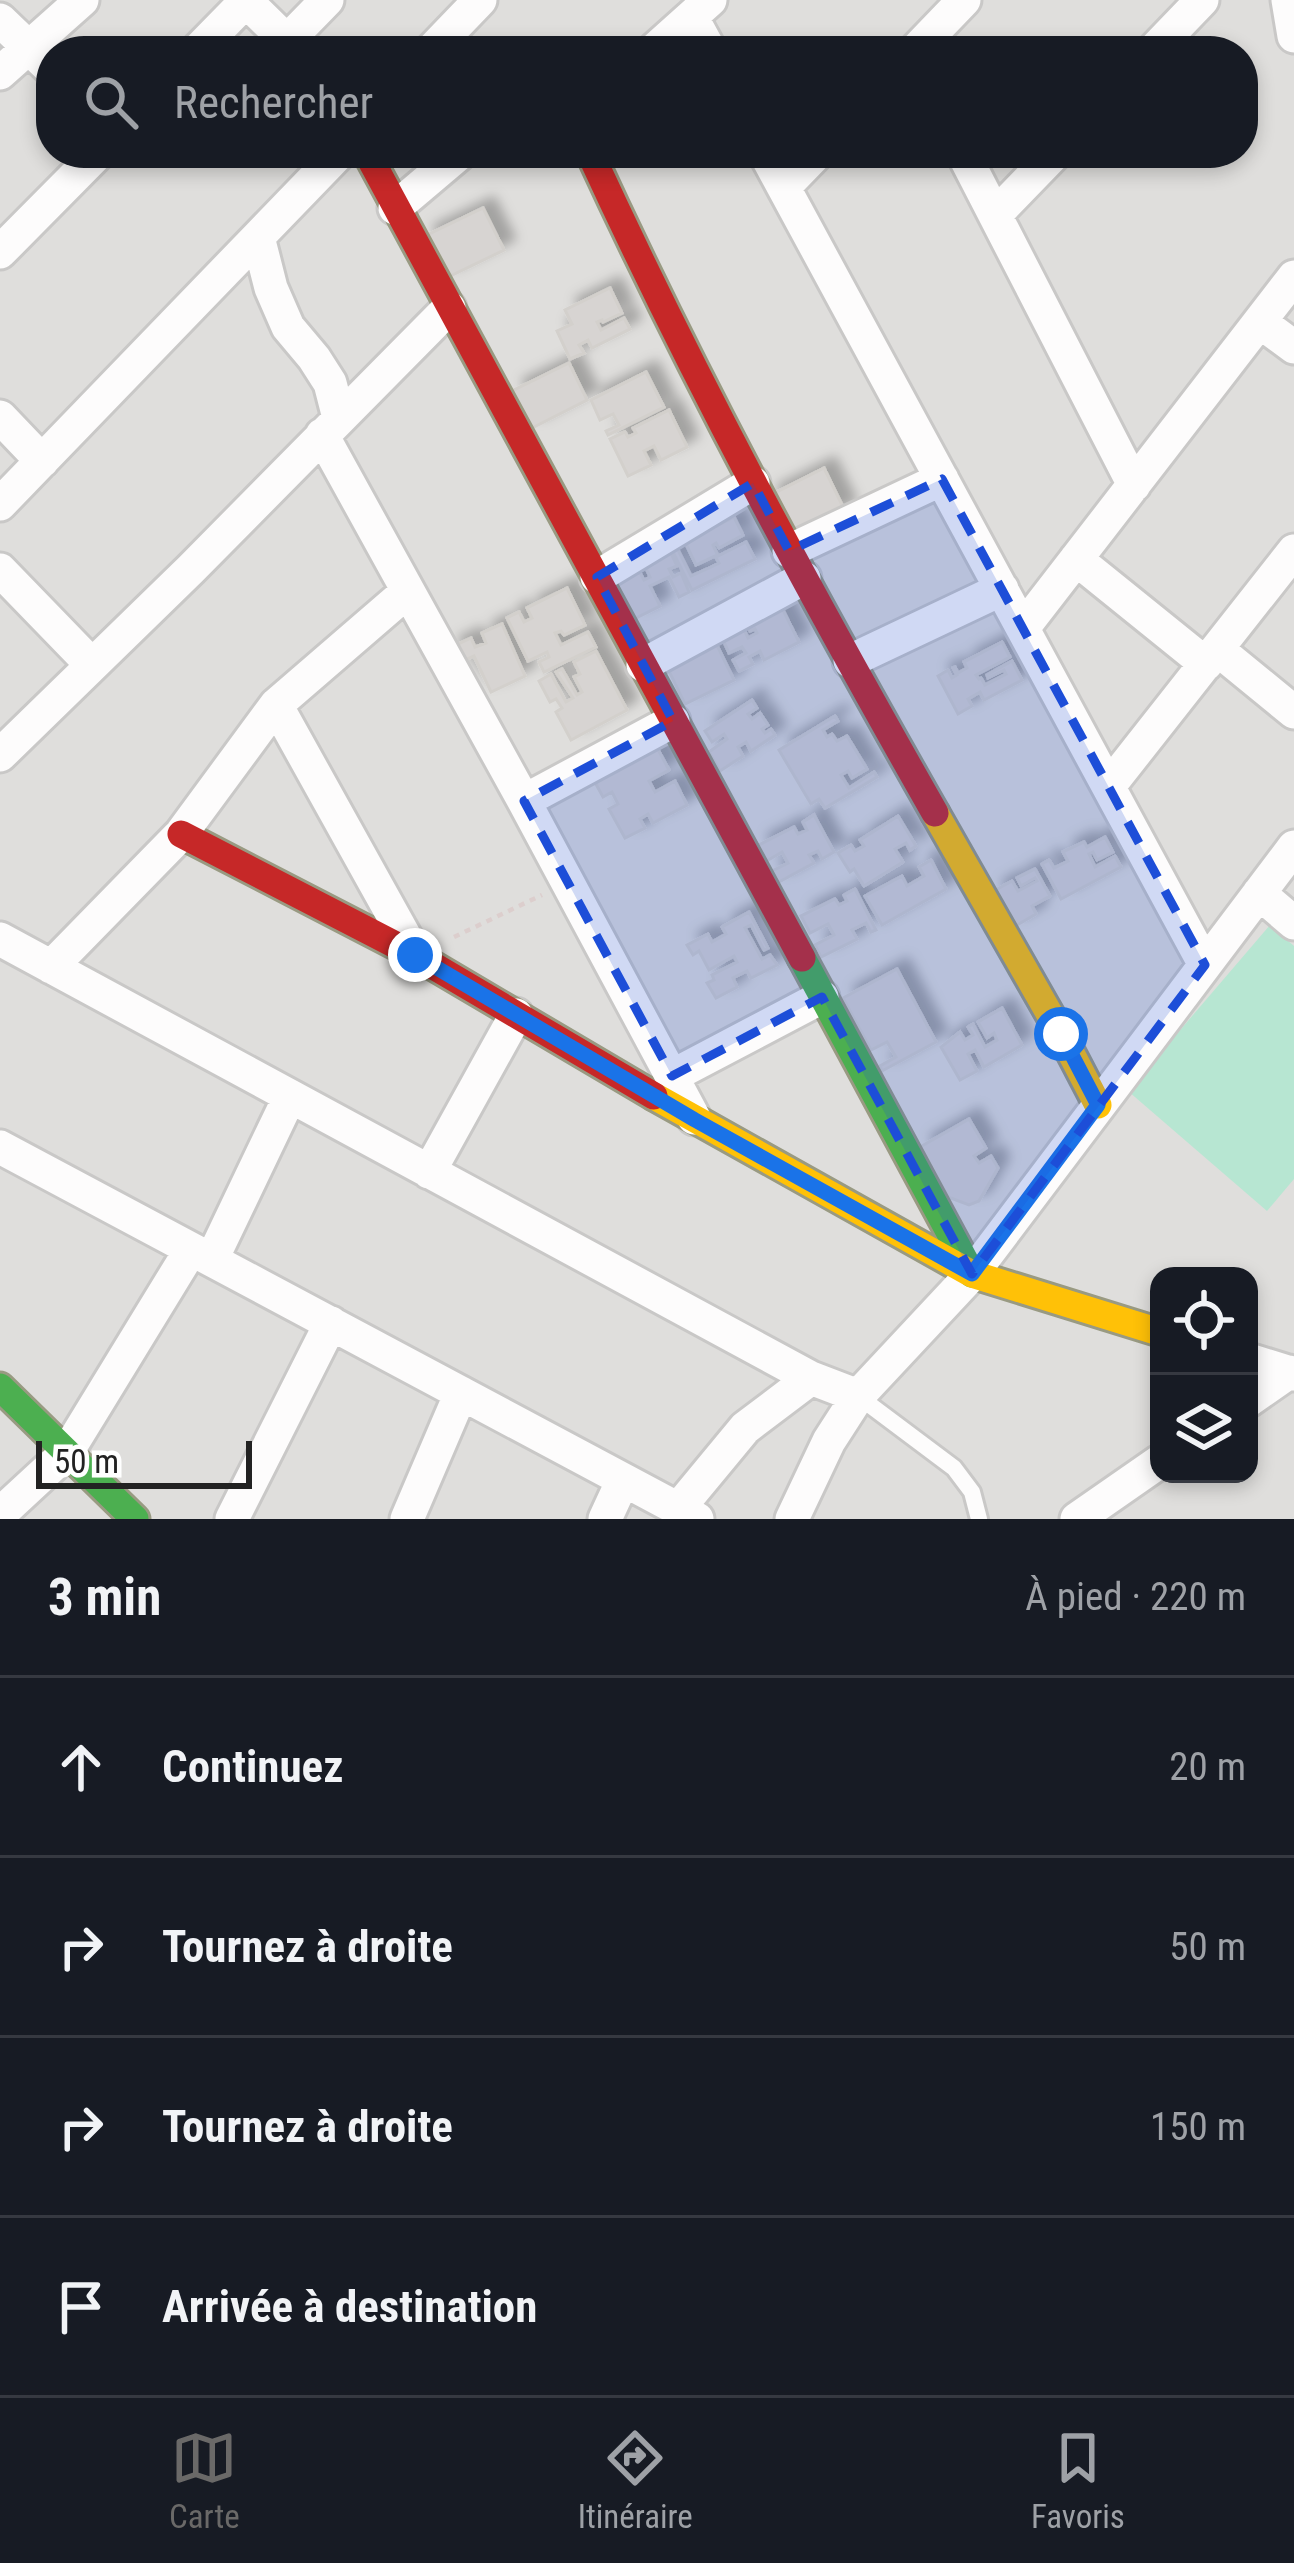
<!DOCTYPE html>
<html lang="fr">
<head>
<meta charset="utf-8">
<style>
	:root { --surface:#171b24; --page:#20242c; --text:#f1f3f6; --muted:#9ea1a6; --line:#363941; --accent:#6a6968 }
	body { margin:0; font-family:"Roboto Condensed",sans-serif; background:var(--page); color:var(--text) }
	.controls { position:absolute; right:36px; bottom:36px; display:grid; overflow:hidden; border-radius:24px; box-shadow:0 6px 18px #0003 }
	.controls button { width:108px; height:108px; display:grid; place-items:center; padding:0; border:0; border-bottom:3px solid var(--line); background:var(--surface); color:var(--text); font:60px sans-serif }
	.scale { position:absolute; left:36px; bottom:30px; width:216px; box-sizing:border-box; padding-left:12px; border:6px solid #222; border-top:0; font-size:33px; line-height:42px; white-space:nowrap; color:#222; -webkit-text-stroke:9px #fff; paint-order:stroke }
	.stop { position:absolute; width:36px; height:36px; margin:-27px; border:9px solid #1a73e8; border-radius:50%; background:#fff }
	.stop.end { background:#1a73e8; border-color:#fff; box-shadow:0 3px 12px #0008 }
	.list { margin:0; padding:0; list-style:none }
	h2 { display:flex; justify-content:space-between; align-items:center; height:156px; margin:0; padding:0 48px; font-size:51px }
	h2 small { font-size:39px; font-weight:400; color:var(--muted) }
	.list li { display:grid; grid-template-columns:78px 1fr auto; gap:36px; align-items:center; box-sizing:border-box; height:180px; padding:0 48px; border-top:3px solid var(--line) }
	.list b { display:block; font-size:45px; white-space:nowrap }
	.list em { font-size:39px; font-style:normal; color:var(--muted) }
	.icon { flex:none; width:66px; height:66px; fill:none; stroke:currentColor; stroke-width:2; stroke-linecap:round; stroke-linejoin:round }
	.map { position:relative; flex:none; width:1294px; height:1519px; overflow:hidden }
	.search { position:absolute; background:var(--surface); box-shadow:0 6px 18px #0003; left:36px; right:36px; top:36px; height:132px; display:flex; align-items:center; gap:30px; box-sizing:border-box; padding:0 42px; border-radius:48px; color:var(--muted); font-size:45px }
	.sheet { height:876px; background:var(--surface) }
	nav { display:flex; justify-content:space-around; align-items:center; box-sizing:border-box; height:168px; border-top:3px solid var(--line); background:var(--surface); font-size:33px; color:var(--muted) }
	nav a { display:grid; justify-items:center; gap:6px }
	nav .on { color:var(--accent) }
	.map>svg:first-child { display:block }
</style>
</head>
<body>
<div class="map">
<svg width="1294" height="1519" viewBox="0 0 1294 1519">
	<defs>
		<filter id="shadow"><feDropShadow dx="11" dy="-11" stdDeviation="6" flood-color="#0004"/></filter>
	</defs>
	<rect width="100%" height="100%" fill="#f0eeeb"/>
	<path fill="#dfdedc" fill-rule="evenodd" d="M 0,0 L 1294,0 L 1294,1519 L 0,1519 ZM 51,51 L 1243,51 L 1243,153 L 51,153 ZM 1159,1276 L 1249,1276 L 1249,1474 L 1159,1474 Z"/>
	<path fill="#b7e6d2" d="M 1270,925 L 1294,946 L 1294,1179 L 1267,1211 L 1128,1091 Z"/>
	<path fill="#d7d4d2" stroke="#d3d0cc" stroke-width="3" filter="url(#shadow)" d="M 483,208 L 504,250 L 444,279 L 423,237 Z
		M 610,288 L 622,313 L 603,322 L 602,320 L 597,322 L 601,330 L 624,318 L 630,329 L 592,348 L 588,340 L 579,345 L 584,353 L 570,359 L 557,331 L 572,324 L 565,310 Z
		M 569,363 L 587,400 L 530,429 L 512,391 Z
		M 646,372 L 664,407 L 608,435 L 606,431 L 619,425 L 613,414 L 600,420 L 591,400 Z
		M 669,410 L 687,447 L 661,460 L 654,446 L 644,451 L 651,465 L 628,476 L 610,439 L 625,432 L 628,437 L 636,433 L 633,428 Z
		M 824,468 L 845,511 L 788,539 L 767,497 Z
		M 734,517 L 743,535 L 719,548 L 716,543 L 713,545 L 718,556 L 746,542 L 755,559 L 692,590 L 671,548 L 676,546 L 691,576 L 711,567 L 719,563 L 715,556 L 696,565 L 685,542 Z
		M 671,553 L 677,566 L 669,569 L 673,577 L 681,573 L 689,592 L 679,597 L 669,577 L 650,586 L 660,606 L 634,619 L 615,580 L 638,569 L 644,580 L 650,577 L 645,566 Z
		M 567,588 L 585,625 L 564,635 L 561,631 L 555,633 L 561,645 L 588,632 L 596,647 L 544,672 L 539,662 L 549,657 L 547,652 L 528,661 L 507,618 L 519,612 L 524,622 L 532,618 L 527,608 Z
		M 780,604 L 799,642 L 764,660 L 760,651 L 749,657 L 753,664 L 739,671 L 733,660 L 746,653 L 742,647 L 729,653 L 720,633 L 741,623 L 748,638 L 757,633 L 755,629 L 750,631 L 745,621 Z
		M 502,624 L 525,676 L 491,692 L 474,656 L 465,660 L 482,696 L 448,649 L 471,638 L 475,647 L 486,643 L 482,633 Z
		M 712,635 L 734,680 L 685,704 L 663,659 Z
		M 1002,642 L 1010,657 L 976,675 L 979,679 L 981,678 L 985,685 L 1006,674 L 1004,670 L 988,678 L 987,675 L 1012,661 L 1022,680 L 984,700 L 980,692 L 968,699 L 972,706 L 958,714 L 938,676 L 948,670 L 952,678 L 957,675 L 953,668 L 955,667 L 958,673 L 967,668 L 964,662 Z
		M 596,651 L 627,710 L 571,740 L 556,712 L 562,708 L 556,699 L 550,702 L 539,681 L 551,674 L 566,702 L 573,698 L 556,672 L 562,669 L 577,695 L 582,692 L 574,677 L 580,674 L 574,662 Z
		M 752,700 L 757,708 L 748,714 L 752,719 L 760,713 L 768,725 L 762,729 L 765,733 L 771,729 L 775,735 L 751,751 L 746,742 L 738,747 L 743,756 L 720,771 L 709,752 L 727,739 L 724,734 L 712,742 L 705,731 Z
		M 835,716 L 838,721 L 823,730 L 827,737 L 832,734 L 837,741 L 847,736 L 867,769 L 852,778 L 848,771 L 841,775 L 849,788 L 874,772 L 877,777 L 825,808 L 819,799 L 811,804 L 779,750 Z
		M 654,742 L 669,770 L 649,781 L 655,792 L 675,781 L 687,805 L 653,823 L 648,814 L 640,819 L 645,828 L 625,838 L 609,809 L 618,804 L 612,792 L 603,797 L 591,775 Z
		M 814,815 L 834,852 L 822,859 L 818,851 L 809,855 L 814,863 L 777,883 L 770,872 L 788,863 L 782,852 L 765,862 L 757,846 L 794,827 L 798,834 L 807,830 L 803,822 Z
		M 898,816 L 916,846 L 910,850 L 906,843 L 895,849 L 903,862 L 864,886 L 854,869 L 850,872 L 838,853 L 851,845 L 855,851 L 864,846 L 860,840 Z
		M 1105,837 L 1113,852 L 1097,860 L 1093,852 L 1089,854 L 1095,867 L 1115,856 L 1121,867 L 1061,899 L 1042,864 L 1049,860 L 1054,868 L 1068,861 L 1063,852 L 1084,842 L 1087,847 Z
		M 931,860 L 946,889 L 882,925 L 865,896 L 902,876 L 907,886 L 924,876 L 919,867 Z
		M 1035,869 L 1050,896 L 1032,906 L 1036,914 L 1012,928 L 992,892 L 1012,881 L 1018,891 L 1037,881 L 1035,878 L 1021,886 L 1017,878 Z
		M 855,889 L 876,930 L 871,932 L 866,923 L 852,930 L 857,939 L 821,957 L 815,945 L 834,935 L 828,924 L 810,933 L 801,916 L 835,899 L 839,905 L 847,901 L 844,895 Z
		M 749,912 L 768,948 L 764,950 L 751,925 L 745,928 L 762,959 L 770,955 L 777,965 L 751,978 L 747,971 L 733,978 L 737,987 L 716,998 L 707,983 L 714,980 L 712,975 L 737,962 L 734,956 L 709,970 L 699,951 L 693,955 L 687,945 L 708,934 L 712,942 L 726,934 L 722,927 Z
		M 897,969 L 936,1042 L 882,1071 L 880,1066 L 896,1057 L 887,1042 L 871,1050 L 843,998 Z
		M 1002,1008 L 1022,1045 L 984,1067 L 975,1050 L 968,1054 L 977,1071 L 960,1080 L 941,1047 L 960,1032 L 965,1040 L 973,1035 L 968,1027 L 973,1024 L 985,1047 L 997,1040 L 994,1033 L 987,1038 L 978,1022 Z
		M 969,1119 L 986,1148 L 974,1156 L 979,1163 L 991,1156 L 998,1168 L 979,1201 L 969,1205 L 948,1197 L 920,1147 Z"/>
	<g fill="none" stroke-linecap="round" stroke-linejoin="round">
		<g stroke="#c9c8c7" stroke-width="22">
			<path id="lane" d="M 858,1396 L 954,1468 L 972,1492 L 979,1519"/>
		</g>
		<g stroke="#c9c8c7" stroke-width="39">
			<path id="street" d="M 245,0 L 297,51
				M 1288,0 L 1294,36
				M 692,18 L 710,51
				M 0,20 L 51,69
				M 288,40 L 327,0
				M 197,51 L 246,1
				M 431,51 L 480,0
				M 653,51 L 710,0
				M 915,51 L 964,0
				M 1153,51 L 1202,0
				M 0,73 L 82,0
				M 765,153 L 1205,965
				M 963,153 L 1134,485
				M 784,187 L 817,153
				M 395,208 L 460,153
				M 995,215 L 1055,153
				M 258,237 L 271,288 L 288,327 L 314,358 L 330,383 L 339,418
				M 0,252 L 98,153
				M 1260,322 L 1294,347
				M 0,417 L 42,461
				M 322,435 L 524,801 L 694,1118
				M 0,504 L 339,153
				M 789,551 L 942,479
				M 1076,559 L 1206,664
				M 0,570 L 92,665
				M 597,577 L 753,483
				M 1023,628 L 1294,277
				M 1217,649 L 1294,712
				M 850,661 L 1002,589
				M 643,665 L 804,578
				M 276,705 L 415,955
				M 0,755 L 191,569 L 449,308
				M 1109,786 L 1294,551
				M 524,801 L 673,721
				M 1259,893 L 1294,923
				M 0,939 L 811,1378 L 858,1396
				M 51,967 L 181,834 L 276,705 L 408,591
				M 672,1076 L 822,997
				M 0,1147 L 697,1519
				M 429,1172 L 516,1015
				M 212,1259 L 290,1096
				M 1249,1360 L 1294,1374
				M 1249,1400 L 1289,1372
				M 678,1509 L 745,1428 L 811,1378
				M 0,1514 L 67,1452 L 190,1251
				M 232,1519 L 331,1323
				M 407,1519 L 461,1393
				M 605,1519 L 623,1480
				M 792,1519 L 829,1441 L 858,1396 L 972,1274 L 1294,847
				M 1077,1519 L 1159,1462"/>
		</g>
		<g stroke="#999a82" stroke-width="33">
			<path id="fast" d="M 802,958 L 972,1274
				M 0,1387 L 135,1519"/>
		</g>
		<g stroke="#999a82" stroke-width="33">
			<path id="slow" d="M 935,813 L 1061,1034 L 1098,1105
				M 654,1096 L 972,1274 L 1159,1332"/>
		</g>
		<g stroke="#999a82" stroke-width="33">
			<path id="jam" d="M 367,153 L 802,958
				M 590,153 C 694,379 812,597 935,813
				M 181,834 L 415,955 L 654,1096"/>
		</g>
		<path stroke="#dccecd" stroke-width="4.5" stroke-dasharray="6 6" stroke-linecap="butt" d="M 454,937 L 542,895"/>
		<use href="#lane" stroke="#fdfcfc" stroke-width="16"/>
		<use href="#street" stroke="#fdfcfc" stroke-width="33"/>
		<use href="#fast" stroke="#4caf50" stroke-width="27"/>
		<use href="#slow" stroke="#ffc107" stroke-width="27"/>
		<use href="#jam" stroke="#c62828" stroke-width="27"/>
	</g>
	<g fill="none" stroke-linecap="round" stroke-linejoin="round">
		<path stroke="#1a73e8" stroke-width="15" d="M 415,955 L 695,1120 L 972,1274 L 1098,1105 L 1061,1034"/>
	</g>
	<path fill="#1d4ed8" fill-opacity="0.2" stroke="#1d4ed8" stroke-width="9" stroke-dasharray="24 15" stroke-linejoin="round" d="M 942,479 L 1205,965 L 972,1274 L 822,997 L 672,1076 L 524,801 L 673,721 L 597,577 L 753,483 L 789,551 Z"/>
</svg>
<div class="controls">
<button><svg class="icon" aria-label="locate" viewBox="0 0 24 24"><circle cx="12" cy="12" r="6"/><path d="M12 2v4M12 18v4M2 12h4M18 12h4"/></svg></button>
<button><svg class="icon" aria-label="layers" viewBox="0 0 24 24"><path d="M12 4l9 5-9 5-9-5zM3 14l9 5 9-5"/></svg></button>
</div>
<div class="scale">50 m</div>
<div class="stop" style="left:1061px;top:1034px"></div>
<div class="stop end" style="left:415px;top:955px"></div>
<div class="search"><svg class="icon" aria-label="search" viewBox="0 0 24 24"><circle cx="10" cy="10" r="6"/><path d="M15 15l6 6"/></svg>Rechercher</div>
</div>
<section class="sheet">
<h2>3 min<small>À pied · 220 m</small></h2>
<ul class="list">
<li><svg class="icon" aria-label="ahead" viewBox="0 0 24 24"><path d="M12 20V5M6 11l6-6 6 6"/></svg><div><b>Continuez</b></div><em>20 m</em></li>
<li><svg class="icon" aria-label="right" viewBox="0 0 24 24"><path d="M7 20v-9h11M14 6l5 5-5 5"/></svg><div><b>Tournez à droite</b></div><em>50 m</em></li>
<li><svg class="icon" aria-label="right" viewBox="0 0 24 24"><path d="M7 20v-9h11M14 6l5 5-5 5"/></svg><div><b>Tournez à droite</b></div><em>150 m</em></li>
<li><svg class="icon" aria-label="arrive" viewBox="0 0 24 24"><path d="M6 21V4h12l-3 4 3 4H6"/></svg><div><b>Arrivée à destination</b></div></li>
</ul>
</section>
<nav>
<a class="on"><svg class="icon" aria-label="map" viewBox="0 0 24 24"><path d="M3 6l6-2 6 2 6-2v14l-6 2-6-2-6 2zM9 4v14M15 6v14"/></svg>Carte</a>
<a><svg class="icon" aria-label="directions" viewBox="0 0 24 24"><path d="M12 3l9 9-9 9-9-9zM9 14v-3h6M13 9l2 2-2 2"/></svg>Itinéraire</a>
<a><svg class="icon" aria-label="saved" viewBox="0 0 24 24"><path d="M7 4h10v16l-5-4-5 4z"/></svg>Favoris</a>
</nav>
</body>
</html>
